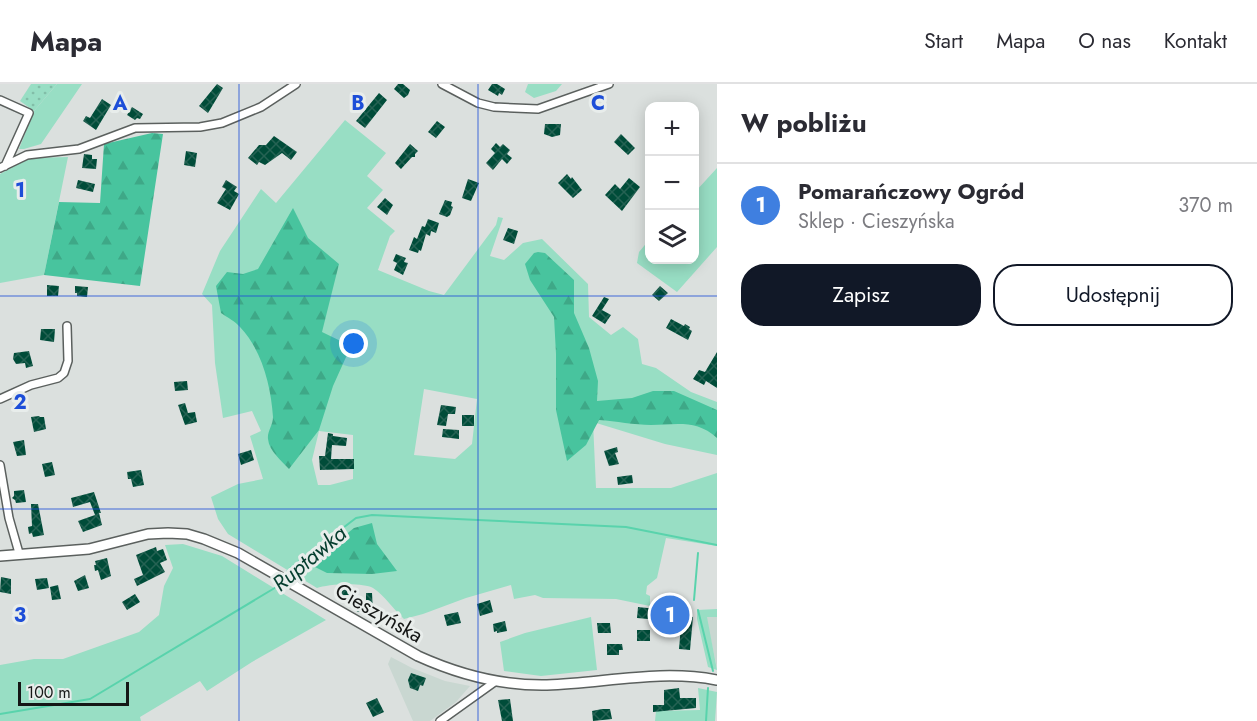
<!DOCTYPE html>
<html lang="pl">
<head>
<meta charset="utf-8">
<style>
	:root { --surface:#fff; --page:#f7f7f7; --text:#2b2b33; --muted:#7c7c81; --line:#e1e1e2; --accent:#111827 }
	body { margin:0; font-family:Jost,sans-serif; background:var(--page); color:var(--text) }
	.controls { position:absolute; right:18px; top:18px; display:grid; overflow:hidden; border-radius:12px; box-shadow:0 3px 15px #0003 }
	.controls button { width:54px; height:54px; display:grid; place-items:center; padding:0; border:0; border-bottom:2px solid var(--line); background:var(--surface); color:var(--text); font:30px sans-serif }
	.scale { position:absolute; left:18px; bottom:15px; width:111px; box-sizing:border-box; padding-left:6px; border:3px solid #151716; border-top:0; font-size:16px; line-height:21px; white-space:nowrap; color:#151716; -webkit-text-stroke:4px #e8edeb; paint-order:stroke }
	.you { position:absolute; left:354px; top:260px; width:21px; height:21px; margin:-15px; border:4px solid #fff; border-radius:50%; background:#1a73e8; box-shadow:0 0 0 9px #1a73e833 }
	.badge { display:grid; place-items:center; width:39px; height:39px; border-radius:50%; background:var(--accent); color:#fff; font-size:20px; font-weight:700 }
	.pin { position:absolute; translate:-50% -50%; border:3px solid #fff; box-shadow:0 2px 6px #0006 }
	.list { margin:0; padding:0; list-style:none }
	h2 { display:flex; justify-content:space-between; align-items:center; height:78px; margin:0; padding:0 24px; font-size:26px }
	h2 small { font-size:20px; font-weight:400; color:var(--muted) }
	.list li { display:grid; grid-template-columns:39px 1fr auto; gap:18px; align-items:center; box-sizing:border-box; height:84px; padding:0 24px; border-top:2px solid var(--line) }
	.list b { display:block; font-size:22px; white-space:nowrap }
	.list p { margin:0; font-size:20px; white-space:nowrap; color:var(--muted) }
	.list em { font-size:20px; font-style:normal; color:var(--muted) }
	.actions { display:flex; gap:12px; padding:18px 24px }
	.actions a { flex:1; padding:14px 0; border:2px solid var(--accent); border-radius:24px; text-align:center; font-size:21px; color:var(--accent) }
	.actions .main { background:var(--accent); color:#fff }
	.icon { flex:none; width:33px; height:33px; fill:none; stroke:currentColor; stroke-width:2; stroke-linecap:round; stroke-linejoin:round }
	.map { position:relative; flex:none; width:717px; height:637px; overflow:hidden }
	header { display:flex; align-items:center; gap:36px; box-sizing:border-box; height:84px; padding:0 30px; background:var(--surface); border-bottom:2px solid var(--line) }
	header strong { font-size:28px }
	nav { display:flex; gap:33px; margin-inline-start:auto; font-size:21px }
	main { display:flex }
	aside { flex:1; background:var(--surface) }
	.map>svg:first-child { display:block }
</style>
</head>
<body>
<header>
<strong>Mapa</strong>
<nav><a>Start</a><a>Mapa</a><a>O nas</a><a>Kontakt</a></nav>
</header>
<main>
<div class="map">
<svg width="717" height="637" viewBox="0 0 717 637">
	<defs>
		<pattern id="forest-firs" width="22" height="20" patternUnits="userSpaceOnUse" patternTransform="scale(1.5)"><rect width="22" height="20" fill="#48c49e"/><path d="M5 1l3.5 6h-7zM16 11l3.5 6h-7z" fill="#3ea887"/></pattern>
		<pattern id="park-dots" width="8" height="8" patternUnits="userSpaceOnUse" patternTransform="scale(1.5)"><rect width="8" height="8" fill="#98dec4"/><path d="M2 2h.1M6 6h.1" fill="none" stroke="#82bea8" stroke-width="1.8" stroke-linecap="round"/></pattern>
		<pattern id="building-cross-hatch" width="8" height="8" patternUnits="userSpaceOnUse" patternTransform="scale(1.5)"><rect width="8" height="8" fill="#004c39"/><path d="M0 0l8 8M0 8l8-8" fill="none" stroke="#256253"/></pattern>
	</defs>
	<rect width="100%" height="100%" fill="#dbe0de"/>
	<path fill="#c9d7d1" d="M 706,533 L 717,533 L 717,584 Z
		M 391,573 L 412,584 L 445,597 L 470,602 L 456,618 L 430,637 L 413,637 L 388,580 Z"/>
	<path fill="#98dec4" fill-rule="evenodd" d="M 57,0 L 82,0 L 41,60 L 24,65 L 19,65 L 34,27 Z
		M 528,0 L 562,0 L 556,7 L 534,14 L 525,8 Z
		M 345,36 L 386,69 L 367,92 L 383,106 L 367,124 L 395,147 L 390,152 L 378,186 L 429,207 L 444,211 L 496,141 L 498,133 L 503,134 L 490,172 L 504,176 L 523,159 L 542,155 L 588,200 L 589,233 L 611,251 L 623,243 L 638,255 L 642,280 L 656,284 L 691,308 L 717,318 L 717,371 L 665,360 L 593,338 L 596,404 L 671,404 L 717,389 L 717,462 L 666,454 L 657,494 L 647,502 L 646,510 L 650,512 L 650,522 L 616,515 L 543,514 L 535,511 L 514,515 L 511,501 L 466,514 L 423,530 L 404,535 C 395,527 383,510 373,504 C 363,498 327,500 317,504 L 228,450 L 218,435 L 211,413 L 238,400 L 263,395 L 250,352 L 261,347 L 252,327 L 223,334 L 215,279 L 212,221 L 202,210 L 220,167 L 261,105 L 276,119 ZM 424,305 L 477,315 L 472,360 L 455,375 L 414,371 ZM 319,347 L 353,351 L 353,395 L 330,401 L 318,401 L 312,376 Z
		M 68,73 L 44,191 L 0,199 L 0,90 L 29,74 Z
		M 717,84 L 717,163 L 677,208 L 637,179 L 639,168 L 649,156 L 650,176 L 694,176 L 695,108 Z
		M 183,460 L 222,472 L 326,536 L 252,578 L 207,607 L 200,597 L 140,633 L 141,637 L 0,637 L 0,581 L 34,575 L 63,575 L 139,548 L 159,531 L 164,502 L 173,484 L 165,461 Z
		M 717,525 L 717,533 L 707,533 L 717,586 L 708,583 L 697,535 L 697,526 Z
		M 591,533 L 597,586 L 541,592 L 504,587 L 500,558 L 525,549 Z
		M 698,604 L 717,608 L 715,637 L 655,637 L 656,627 L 700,626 Z"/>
	<path fill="url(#forest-firs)" d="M 152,49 L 163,50 L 140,202 L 44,191 L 59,118 L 100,119 L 104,60 Z
		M 293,124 L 308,154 L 339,180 L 322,248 L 351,262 L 333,302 L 319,346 L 289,385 C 282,377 269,367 268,355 C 267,348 273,341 273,333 C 271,302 262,266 240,243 C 235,237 228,234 221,229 L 216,202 L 227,188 L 243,190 L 258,185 Z
		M 538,168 L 545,169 L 574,196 L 574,229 L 589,264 L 598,297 L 597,317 L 632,314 L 653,307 L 674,307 L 717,326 L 717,354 C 696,335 676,341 651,341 C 634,341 616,337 599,336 L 586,361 L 567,377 L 556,326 L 556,270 L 554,233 L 530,196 L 525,180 L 534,169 Z
		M 372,439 L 377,460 L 397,487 L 372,490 L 327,489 L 309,480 L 354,444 Z"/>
	<path fill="url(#park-dots)" d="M 31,0 L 57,0 L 34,27 L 20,17 Z"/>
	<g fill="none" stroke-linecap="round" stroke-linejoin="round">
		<path stroke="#59d3ac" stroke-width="2" d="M 284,492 L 289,485 L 356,434 L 372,431 L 626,443 L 717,461
			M 694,516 L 698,469
			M 698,526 L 713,587
			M 0,630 L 90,615 L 278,502 L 281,497
			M 706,637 L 708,604"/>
	</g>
	<path fill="url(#building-cross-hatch)" d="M 217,0 L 223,4 L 208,29 L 199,22 Z
		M 398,0 L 403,0 L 410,6 L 408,11 L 404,14 L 394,5 Z
		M 492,0 L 497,0 L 505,5 L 502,11 L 499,9 L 498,12 L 488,6 Z
		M 379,9 L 387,16 L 365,44 L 356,37 Z
		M 102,15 L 111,21 L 96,46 L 83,37 L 86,32 L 90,34 Z
		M 132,23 L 143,30 L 140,35 L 137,34 L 135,36 L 127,31 Z
		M 437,37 L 445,43 L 436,54 L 428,48 Z
		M 545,40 L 561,40 L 560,51 L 552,53 L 544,50 Z
		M 621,50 L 635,64 L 628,71 L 614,58 Z
		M 274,52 L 297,68 L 291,76 L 282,69 L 265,81 L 259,78 L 257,81 L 248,74 L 259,61 L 266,61 Z
		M 496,59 L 500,63 L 503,60 L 510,66 L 507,70 L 512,74 L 507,80 L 502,75 L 493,86 L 486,79 L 495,69 L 491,65 Z
		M 410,60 L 418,67 L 415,70 L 415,73 L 412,73 L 401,85 L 395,79 Z
		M 186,67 L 197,69 L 195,83 L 184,81 Z
		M 84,70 L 92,71 L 92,75 L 97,75 L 96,85 L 82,84 Z
		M 567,90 L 571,95 L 572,93 L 582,106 L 573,114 L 558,99 Z
		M 629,94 L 640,103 L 622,127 L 605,111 L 615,100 L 620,105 Z
		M 468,95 L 479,99 L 471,117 L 462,114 Z
		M 78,96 L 95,100 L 93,108 L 76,104 Z
		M 226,96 L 237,103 L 234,107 L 239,110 L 230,126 L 217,119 L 226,105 L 222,103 Z
		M 385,114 L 393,121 L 387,131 L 377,123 Z
		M 445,116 L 452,118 L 451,122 L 453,123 L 450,131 L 447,133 L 439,130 Z
		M 428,135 L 439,139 L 436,149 L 431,147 L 430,152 L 426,150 L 421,167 L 419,166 L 418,169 L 409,166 L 414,153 L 417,155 L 422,142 L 425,143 Z
		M 508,144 L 518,147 L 514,160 L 503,156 Z
		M 396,170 L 406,174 L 404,178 L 408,179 L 403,191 L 394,186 L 397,179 L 393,177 Z
		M 47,201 L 59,202 L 58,212 L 47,212 Z
		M 75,202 L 88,203 L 87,213 L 77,212 L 77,209 L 75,209 Z
		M 660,202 L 668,209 L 659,217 L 652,211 Z
		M 604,213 L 609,215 L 602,226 L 611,231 L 605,240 L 592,232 Z
		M 671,235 L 684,242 L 685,240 L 690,243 L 689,245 L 692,247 L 688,256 L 666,244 Z
		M 41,245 L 55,245 L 54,258 L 40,256 Z
		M 29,267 L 33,282 L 26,284 L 25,279 L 16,280 L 13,275 L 14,269 Z
		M 717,268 L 717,304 L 706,297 L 704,301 L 693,295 L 699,286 L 705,288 Z
		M 187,297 L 188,306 L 175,307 L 174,298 Z
		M 185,319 L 188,329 L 195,328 L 197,338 L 185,341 L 178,321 Z
		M 441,321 L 456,323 L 455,330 L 448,330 L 446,342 L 437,341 Z
		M 462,331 L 474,331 L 474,342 L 462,342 Z
		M 39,332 L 40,333 L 44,333 L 46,345 L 34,348 L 31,333 Z
		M 443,345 L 459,346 L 459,355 L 442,353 Z
		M 328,349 L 333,350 L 333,352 L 347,354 L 346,362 L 332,361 L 331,375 L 354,375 L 354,385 L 320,386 L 319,372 L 325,372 Z
		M 24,356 L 26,371 L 17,372 L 13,358 Z
		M 617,363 L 618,368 L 615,369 L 619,380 L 609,382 L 604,367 Z
		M 251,366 L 254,376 L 241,381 L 238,370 Z
		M 52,378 L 55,391 L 45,393 L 42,380 Z
		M 141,386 L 144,401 L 133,403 L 131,395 L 128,395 L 127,388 Z
		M 632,391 L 633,399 L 618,401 L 617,393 Z
		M 24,406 L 26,418 L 16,419 L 15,416 L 12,414 L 14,412 L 14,407 Z
		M 94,408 L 101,429 L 99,429 L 102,441 L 83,448 L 78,437 L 95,431 L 90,418 L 73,423 L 71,414 Z
		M 31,420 L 38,420 L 44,451 L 33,453 L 32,449 L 29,450 L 28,443 L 32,442 Z
		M 156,463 L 157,467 L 163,465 L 167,476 L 160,479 L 165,488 L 137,502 L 134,495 L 143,491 L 136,471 Z
		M 107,474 L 111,492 L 101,496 L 98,486 L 95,487 L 94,481 L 96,481 L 95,477 Z
		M 85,491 L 89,504 L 78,507 L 74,497 Z
		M 1,493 L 11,495 L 11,510 L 0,508 Z
		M 47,494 L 49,504 L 37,506 L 35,495 Z
		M 58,501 L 61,515 L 52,516 L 50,503 Z
		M 350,503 L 351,511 L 335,512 L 335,504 Z
		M 366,509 L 372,509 L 373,527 L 357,528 L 355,518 L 366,517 Z
		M 135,510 L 140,518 L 127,526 L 122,518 Z
		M 490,516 L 493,528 L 480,532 L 477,520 Z
		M 638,523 L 676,527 L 675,531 L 693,533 L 690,566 L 679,565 L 681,541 L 678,541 L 679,539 L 649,534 L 648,535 L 637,534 Z
		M 458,528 L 461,539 L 447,542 L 444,531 Z
		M 505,537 L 507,547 L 497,549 L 497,547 L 494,548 L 493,540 Z
		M 597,539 L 610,539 L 611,549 L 598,549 Z
		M 637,546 L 650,546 L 650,557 L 637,557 Z
		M 607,560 L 622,560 L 623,566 L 619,566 L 619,571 L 607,571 Z
		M 411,589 L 426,594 L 423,602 L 420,601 L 418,607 L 410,604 L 408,596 Z
		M 679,604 L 680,614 L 696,614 L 696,624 L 653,628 L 653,621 L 664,621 L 664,606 Z
		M 377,614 L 384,628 L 373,633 L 366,619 Z
		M 510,615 L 513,637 L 502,637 L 498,616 Z
		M 602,625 L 610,625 L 612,635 L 593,637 L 592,627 Z"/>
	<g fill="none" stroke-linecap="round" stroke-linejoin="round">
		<g stroke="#5b605e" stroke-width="10">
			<path id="street" d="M 442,0 L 478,19 L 494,23 L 538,25 L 609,0
				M 0,16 L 29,29 L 5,82
				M 0,84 L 27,71 L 79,65 L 135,44 L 200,43 L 222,39 L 261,23 L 296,0
				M 0,315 L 31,301 L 58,294 L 64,289 L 68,277 L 67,242
				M 0,381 L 9,434 L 19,469
				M 440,637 L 496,597"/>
		</g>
		<g stroke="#5b605e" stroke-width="12">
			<path id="secondary" d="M 0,472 L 89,465 L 148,450 L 168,449 L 187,450 L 204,455 L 238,469 L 418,572 C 460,591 501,602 547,601 C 605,599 660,585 717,596"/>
		</g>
		<use href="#street" stroke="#fff" stroke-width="7"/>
		<use href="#secondary" stroke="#fff" stroke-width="9"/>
	</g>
	<path fill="none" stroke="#1d4ed8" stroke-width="1.5" stroke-opacity="0.55" d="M 239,0 L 239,637M 478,0 L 478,637M 0,212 L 717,212M 0,425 L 717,425"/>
	<g text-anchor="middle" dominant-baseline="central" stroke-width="6" stroke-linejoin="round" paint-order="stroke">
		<g font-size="21" fill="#151716" stroke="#e8edeb">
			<text transform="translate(379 529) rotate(30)">Cieszyńska</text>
		</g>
		<g font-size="22" font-style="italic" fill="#053d2e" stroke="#e8edeb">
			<text transform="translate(309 474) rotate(-40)">Ruptawka</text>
		</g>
	</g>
	<g font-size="20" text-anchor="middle" font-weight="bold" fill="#1d4ed8" stroke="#e8edeb" stroke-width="6" stroke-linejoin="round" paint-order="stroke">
		<text x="120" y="26">A</text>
		<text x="358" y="26">B</text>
		<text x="598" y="26">C</text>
		<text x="20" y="113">1</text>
		<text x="20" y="325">2</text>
		<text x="20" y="538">3</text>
	</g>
</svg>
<div class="controls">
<button>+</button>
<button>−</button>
<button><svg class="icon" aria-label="layers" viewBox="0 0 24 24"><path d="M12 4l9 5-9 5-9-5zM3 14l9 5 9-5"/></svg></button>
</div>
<div class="scale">100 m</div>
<div class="you"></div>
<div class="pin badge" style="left:670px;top:531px;background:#3f7fe0">1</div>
</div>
<aside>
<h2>W pobliżu<small></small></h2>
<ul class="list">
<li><span class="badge" style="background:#3f7fe0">1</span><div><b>Pomarańczowy Ogród</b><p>Sklep · Cieszyńska</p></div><em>370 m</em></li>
</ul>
<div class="actions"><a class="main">Zapisz</a><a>Udostępnij</a></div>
</aside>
</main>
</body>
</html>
